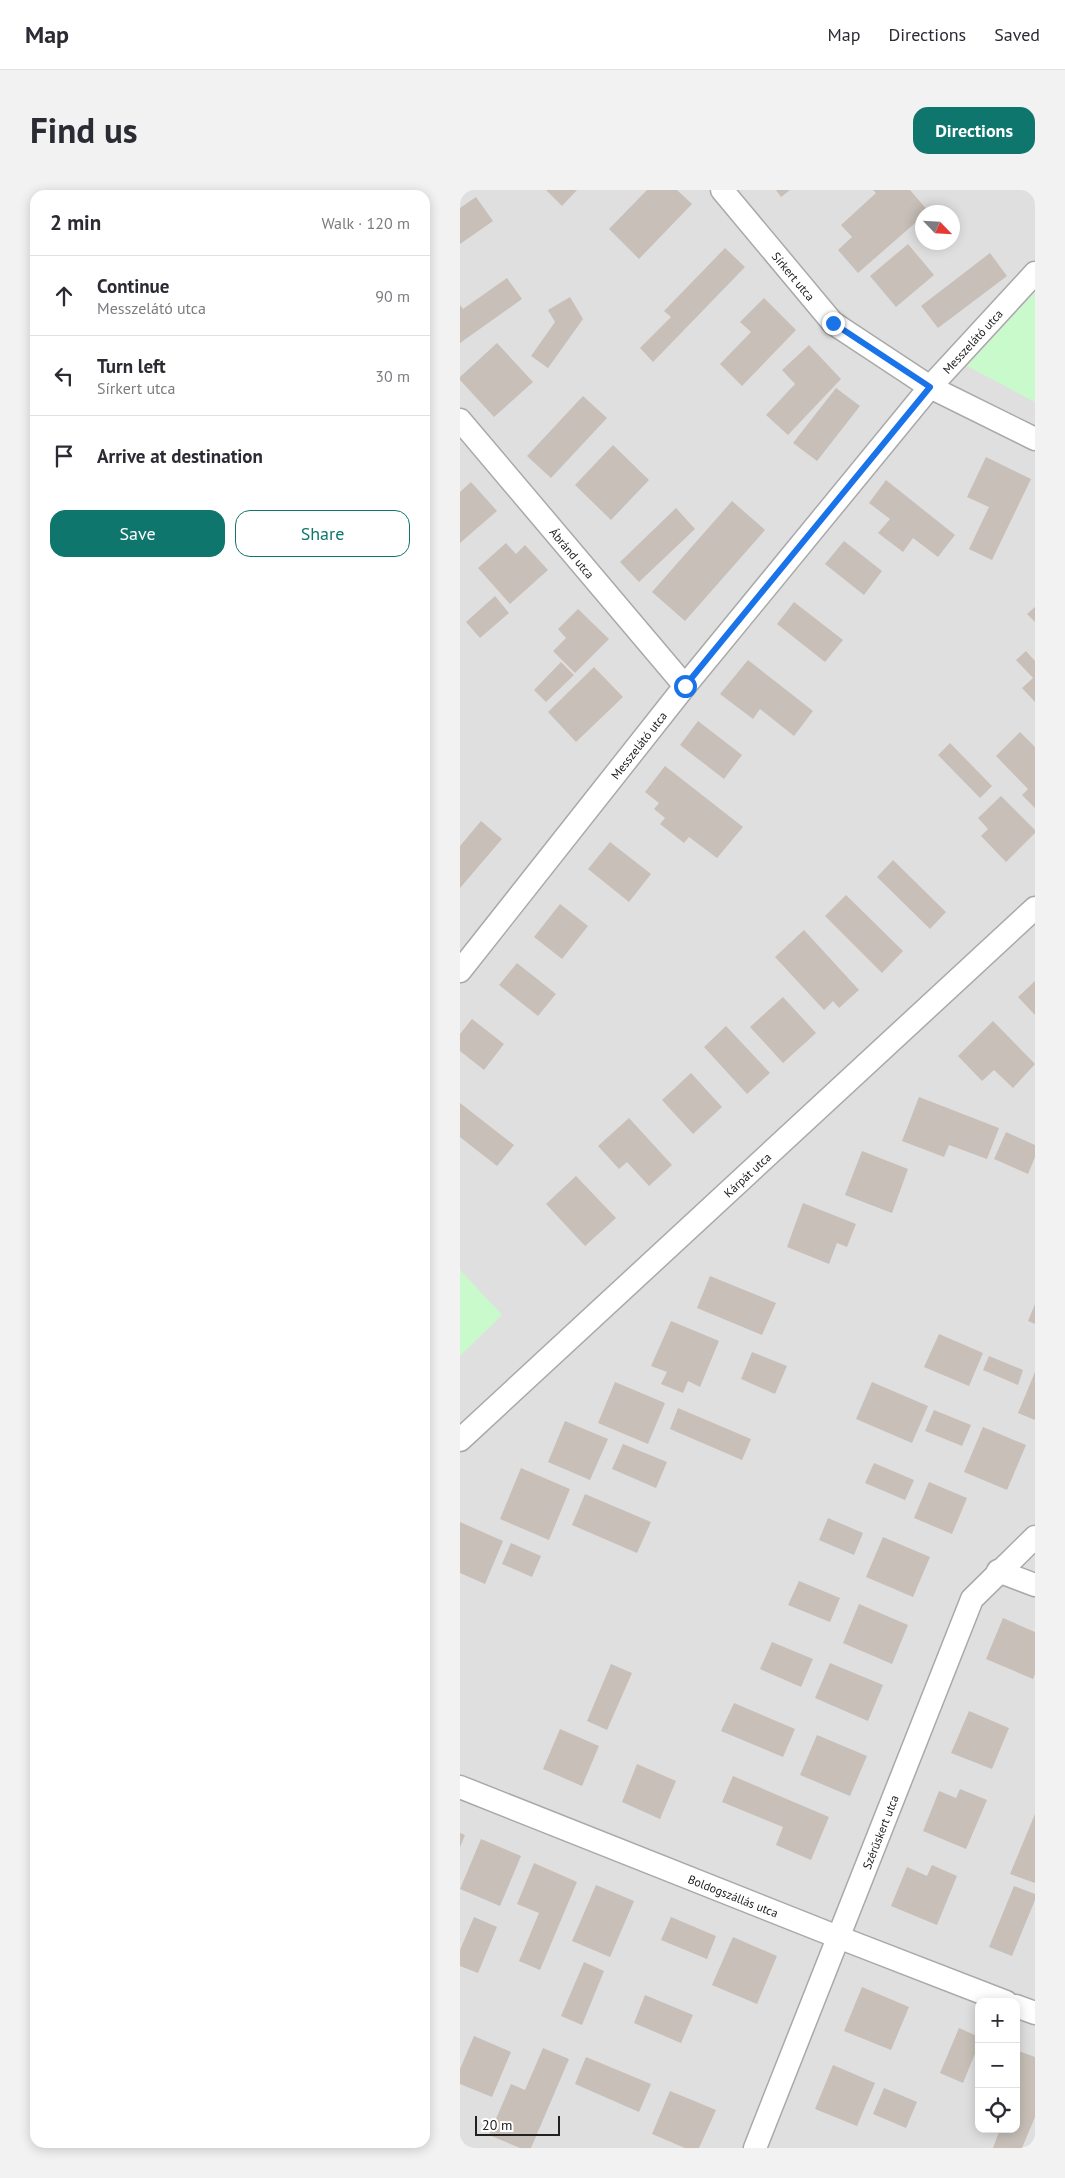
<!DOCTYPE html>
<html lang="en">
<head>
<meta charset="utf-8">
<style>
	:root { --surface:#fff; --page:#f2f2f3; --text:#2b2b33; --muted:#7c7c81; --line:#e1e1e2; --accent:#0f766e }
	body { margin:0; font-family:"PT Sans",sans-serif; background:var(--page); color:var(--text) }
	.controls { position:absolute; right:15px; bottom:15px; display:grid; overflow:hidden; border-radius:10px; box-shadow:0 2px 12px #0003 }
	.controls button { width:45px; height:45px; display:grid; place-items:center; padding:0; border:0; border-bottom:1px solid var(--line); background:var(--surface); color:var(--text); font:25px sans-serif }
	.compass { position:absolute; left:455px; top:15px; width:45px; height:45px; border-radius:50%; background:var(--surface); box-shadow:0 2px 12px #0003; rotate:115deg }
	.scale { position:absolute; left:15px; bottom:12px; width:85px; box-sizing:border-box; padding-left:5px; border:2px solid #222; border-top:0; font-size:14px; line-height:18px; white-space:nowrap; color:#222; -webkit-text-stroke:4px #fff; paint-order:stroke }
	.stop { position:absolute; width:15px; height:15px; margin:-11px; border:4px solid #1a73e8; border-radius:50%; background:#fff }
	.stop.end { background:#1a73e8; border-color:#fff; box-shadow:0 1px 5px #0008 }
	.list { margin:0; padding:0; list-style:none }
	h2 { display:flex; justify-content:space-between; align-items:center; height:65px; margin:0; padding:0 20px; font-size:21px }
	h2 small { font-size:16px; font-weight:400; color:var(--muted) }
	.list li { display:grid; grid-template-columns:32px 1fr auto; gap:15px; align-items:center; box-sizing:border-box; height:80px; padding:0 20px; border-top:1px solid var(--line) }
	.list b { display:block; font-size:19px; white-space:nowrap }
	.list p { margin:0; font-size:16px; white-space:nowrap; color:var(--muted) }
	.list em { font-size:16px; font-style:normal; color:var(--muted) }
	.actions { display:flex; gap:10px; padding:15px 20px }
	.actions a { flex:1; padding:11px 0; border:1px solid var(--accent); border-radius:15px; text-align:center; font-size:18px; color:var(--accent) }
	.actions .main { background:var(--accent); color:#fff }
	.icon { flex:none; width:28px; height:28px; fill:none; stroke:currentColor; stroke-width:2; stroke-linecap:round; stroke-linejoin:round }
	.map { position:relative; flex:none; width:575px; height:1958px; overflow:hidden; border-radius:15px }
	header { display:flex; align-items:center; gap:30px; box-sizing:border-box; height:70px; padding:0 25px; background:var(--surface); border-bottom:1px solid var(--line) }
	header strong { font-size:24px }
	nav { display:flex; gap:28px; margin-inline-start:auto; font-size:18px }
	.intro { display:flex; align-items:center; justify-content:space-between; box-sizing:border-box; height:120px; padding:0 30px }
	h1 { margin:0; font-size:35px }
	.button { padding:12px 22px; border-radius:15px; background:var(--accent); color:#fff; font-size:18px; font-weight:700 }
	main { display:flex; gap:30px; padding:0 30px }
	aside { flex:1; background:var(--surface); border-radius:15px; box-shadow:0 2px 12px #0003 }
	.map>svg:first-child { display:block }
</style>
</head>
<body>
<header>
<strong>Map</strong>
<nav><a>Map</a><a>Directions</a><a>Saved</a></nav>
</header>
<div class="intro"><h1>Find us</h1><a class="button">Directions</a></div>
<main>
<aside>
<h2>2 min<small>Walk · 120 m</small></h2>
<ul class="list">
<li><svg class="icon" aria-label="ahead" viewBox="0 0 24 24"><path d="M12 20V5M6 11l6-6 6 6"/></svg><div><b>Continue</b><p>Messzelátó utca</p></div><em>90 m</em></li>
<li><svg class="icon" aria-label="left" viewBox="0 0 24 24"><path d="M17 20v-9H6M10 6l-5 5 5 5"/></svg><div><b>Turn left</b><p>Sírkert utca</p></div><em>30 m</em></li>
<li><svg class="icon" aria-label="arrive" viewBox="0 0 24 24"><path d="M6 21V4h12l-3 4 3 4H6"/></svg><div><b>Arrive at destination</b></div></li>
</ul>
<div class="actions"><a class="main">Save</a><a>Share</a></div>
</aside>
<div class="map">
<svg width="575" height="1958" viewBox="0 0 575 1958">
	<rect width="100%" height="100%" fill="#f2efe9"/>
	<path fill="#e0dfdf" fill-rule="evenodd" d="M 0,0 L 575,0 L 575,1958 L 0,1958 ZM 462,22 L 492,22 L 492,52 L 462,52 ZM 519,1812 L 556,1812 L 556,1939 L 519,1939 Z"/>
	<path fill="#c8facc" d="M 575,102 L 575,212 L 507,176 Z
		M 0,1080 L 42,1125 L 0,1166 Z"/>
	<path fill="#c7bfb8" d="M 86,0 L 117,0 L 102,16 Z
		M 187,0 L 217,0 L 232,14 L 179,69 L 149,39 Z
		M 316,0 L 330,0 L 321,7 Z
		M 413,0 L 450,0 L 469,22 L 462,22 L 462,27 L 398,83 L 378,60 L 392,47 L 381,35 L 416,3 Z
		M 16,7 L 33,31 L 0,54 L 0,18 Z
		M 448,54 L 474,85 L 436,117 L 410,86 Z
		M 265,58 L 285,77 L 193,172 L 180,158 L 211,127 L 204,121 Z
		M 530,63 L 547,86 L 478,138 L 461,116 Z
		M 47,88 L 62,109 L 0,153 L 0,115 L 3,119 Z
		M 110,107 L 123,129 L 88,178 L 71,166 L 95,132 L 88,120 Z
		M 304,108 L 336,140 L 282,196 L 260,174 L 291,142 L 280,132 Z
		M 37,153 L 73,192 L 34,227 L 0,190 L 0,187 Z
		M 349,155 L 381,189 L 328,245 L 306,225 L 335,194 L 322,180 Z
		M 376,198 L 400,216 L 357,271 L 333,253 Z
		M 123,206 L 147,228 L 91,288 L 67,266 Z
		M 153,255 L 189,290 L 151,330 L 115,295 Z
		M 526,267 L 571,289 L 532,370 L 509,359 L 529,317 L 507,307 Z
		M 426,290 L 495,345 L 478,367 L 453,348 L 443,362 L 418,343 L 430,329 L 409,313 Z
		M 11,292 L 37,321 L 0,353 L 0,302 Z
		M 272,311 L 305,340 L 225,431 L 192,402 Z
		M 216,318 L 235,339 L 179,392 L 160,372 Z
		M 384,351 L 422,381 L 404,405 L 365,374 Z
		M 46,353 L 56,364 L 65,355 L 88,380 L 50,414 L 18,378 Z
		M 35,406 L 49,423 L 20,448 L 6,432 Z
		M 334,412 L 383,450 L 365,472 L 317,434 Z
		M 575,417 L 575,432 L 567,424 Z
		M 118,419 L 149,449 L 115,483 L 93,461 L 106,448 L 98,439 Z
		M 566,461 L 575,471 L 575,512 L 562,498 L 573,488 L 556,470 Z
		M 288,470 L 353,521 L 334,546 L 300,519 L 293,529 L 260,504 Z
		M 101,472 L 114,485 L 86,512 L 74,500 Z
		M 134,477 L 163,507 L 116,552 L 88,522 Z
		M 238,531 L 282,565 L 264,589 L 220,555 Z
		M 560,542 L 575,557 L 575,618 L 562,605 L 568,599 L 536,566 Z
		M 490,553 L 532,596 L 520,608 L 478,565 Z
		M 205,576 L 283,637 L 257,668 L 229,647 L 224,653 L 200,634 L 205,628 L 194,619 L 199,613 L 185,602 Z
		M 541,606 L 575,640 L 575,643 L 546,672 L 521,646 L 528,639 L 518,628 Z
		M 21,631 L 42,649 L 0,698 L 0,656 Z
		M 150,652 L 191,684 L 169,712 L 128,679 Z
		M 433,670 L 486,722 L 470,739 L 417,687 Z
		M 386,705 L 443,761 L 422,783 L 365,726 Z
		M 100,714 L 128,736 L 102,769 L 74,747 Z
		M 344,740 L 399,800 L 379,818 L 373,811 L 364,820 L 315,767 Z
		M 57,773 L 96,804 L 78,826 L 39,795 Z
		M 575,791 L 575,825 L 558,807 Z
		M 323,807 L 356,843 L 323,873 L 290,837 Z
		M 12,829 L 44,854 L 24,880 L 0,861 L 0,844 Z
		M 533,831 L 575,874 L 553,898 L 534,880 L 522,891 L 498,866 Z
		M 266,836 L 310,883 L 287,904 L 244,857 Z
		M 231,883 L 262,917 L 233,944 L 202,910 Z
		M 459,907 L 539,938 L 527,969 L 489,955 L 484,967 L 442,951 Z
		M 0,913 L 54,955 L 37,976 L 0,947 Z
		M 169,928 L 212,975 L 189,996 L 167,972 L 159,979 L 138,956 Z
		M 546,942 L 575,955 L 575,967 L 568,984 L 534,969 Z
		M 402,961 L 448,979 L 432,1023 L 385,1005 Z
		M 116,986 L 156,1028 L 125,1056 L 86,1014 Z
		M 343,1013 L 396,1034 L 387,1057 L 377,1053 L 369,1074 L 327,1057 Z
		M 250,1086 L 316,1113 L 302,1145 L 237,1118 Z
		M 575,1114 L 575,1134 L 568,1131 Z
		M 211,1131 L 259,1151 L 240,1197 L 228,1191 L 223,1203 L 201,1194 L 207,1182 L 191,1176 Z
		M 479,1144 L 523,1163 L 509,1196 L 464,1177 Z
		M 292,1162 L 327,1176 L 315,1204 L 281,1189 Z
		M 529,1166 L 563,1180 L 558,1195 L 523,1180 Z
		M 575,1182 L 575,1230 L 558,1223 Z
		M 155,1192 L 205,1213 L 188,1254 L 138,1233 Z
		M 412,1192 L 468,1216 L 452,1253 L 396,1229 Z
		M 218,1218 L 291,1249 L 282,1270 L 210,1239 Z
		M 474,1220 L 511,1235 L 502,1256 L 465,1241 Z
		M 105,1231 L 148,1249 L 130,1290 L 88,1272 Z
		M 523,1237 L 566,1255 L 547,1300 L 504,1282 Z
		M 163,1254 L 207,1272 L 196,1298 L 152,1279 Z
		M 414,1273 L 454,1290 L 445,1310 L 405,1293 Z
		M 61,1278 L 110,1299 L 89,1350 L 40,1329 Z
		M 469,1292 L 507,1308 L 492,1344 L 454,1328 Z
		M 125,1304 L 191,1332 L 177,1363 L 112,1335 Z
		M 368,1328 L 403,1343 L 394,1365 L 359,1350 Z
		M 0,1332 L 43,1351 L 25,1394 L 0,1383 Z
		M 423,1347 L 470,1367 L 453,1407 L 406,1387 Z
		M 51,1353 L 81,1366 L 72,1387 L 42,1374 Z
		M 339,1391 L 380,1408 L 370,1432 L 328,1415 Z
		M 399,1414 L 448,1435 L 432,1474 L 383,1453 Z
		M 543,1428 L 575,1442 L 575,1484 L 573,1489 L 526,1469 Z
		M 312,1452 L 353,1469 L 341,1497 L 300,1479 Z
		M 370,1473 L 423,1495 L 408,1531 L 355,1508 Z
		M 151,1474 L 172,1483 L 147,1540 L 127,1531 Z
		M 274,1513 L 335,1539 L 323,1567 L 261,1541 Z
		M 509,1521 L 549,1538 L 532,1579 L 491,1563 Z
		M 100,1539 L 139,1556 L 122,1596 L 83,1579 Z
		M 357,1545 L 407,1566 L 390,1606 L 340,1585 Z
		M 177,1574 L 216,1591 L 200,1629 L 162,1612 Z
		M 273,1586 L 369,1627 L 351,1670 L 316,1655 L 323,1637 L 262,1612 Z
		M 500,1599 L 527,1610 L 506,1659 L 463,1641 L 479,1601 L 496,1608 Z
		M 575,1624 L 575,1693 L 550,1684 Z
		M 0,1643 L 5,1645 L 0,1657 Z
		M 21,1649 L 61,1666 L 40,1716 L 0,1699 Z
		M 74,1673 L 117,1692 L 80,1780 L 59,1771 L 79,1723 L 57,1714 Z
		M 472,1675 L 497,1686 L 477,1735 L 431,1716 L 447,1677 L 467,1686 Z
		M 136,1695 L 174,1711 L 150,1767 L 112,1751 Z
		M 554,1696 L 575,1704 L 575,1710 L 552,1766 L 529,1757 Z
		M 14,1727 L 37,1737 L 18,1783 L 0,1776 L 0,1760 Z
		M 211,1727 L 256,1746 L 247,1769 L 201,1750 Z
		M 273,1747 L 317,1766 L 297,1814 L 252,1795 Z
		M 124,1772 L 144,1781 L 122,1835 L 101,1826 Z
		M 402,1797 L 449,1817 L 431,1860 L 384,1841 Z
		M 185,1805 L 233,1825 L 221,1853 L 174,1833 Z
		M 499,1838 L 519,1847 L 519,1854 L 503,1893 L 480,1883 Z
		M 14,1846 L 51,1862 L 32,1907 L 0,1894 L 0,1879 Z
		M 83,1858 L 109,1869 L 71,1958 L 60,1958 L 29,1945 L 51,1894 L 65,1900 Z
		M 556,1860 L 575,1867 L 575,1927 L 562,1958 L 533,1958 L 540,1939 L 556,1939 Z
		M 126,1867 L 191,1894 L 179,1922 L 115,1894 Z
		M 373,1875 L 415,1893 L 397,1936 L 355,1919 Z
		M 424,1898 L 457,1912 L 446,1938 L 413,1924 Z
		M 210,1901 L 256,1920 L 239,1958 L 225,1958 L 192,1944 Z"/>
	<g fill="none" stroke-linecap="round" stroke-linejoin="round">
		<g stroke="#a9a9a9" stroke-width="25">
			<g id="street">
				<path id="s1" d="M 262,0 L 373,133 L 470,197 L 575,249"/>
				<path id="s2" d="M 0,230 L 225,496"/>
				<path id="s3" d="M 0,781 L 225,496 L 470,197 L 575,83"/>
				<path id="s4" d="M 0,1250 L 575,718"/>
				<path d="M 538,1381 L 575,1395"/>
				<path id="s5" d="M 0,1597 L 378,1747 L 546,1812"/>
				<path d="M 556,1816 L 575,1823"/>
				<path id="s6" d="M 295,1958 L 512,1409 L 575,1347"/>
			</g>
		</g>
		<path stroke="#fa8072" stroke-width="3" stroke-dasharray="2.5 2.5" stroke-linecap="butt" d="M 0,1951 L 4,1958"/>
		<use href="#street" stroke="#fff" stroke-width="22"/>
	</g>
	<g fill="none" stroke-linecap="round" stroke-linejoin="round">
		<path stroke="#1a73e8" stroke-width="6" d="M 225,496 L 470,197 L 373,133"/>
	</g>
	<g text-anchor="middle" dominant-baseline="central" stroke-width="4" stroke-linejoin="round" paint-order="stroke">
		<g font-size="12" fill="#222" stroke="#fff">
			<text stroke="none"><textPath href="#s1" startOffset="112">Sírkert utca</textPath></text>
			<text stroke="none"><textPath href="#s3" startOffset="812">Messzelátó utca</textPath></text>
			<text stroke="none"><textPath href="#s2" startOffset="174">Ábránd utca</textPath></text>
			<text stroke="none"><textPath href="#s3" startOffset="288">Messzelátó utca</textPath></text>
			<text stroke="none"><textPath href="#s4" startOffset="391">Kárpát utca</textPath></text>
			<text stroke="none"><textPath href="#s6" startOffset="340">Szérűskert utca</textPath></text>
			<text stroke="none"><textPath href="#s5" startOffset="294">Boldogszállás utca</textPath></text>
		</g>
	</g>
</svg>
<div class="controls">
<button>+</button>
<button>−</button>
<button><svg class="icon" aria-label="locate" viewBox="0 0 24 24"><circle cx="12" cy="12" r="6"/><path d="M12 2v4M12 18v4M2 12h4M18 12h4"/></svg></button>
</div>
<svg class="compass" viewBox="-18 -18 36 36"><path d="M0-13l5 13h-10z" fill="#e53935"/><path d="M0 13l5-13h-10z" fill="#7c7c81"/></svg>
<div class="scale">20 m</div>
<div class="stop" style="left:225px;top:496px"></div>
<div class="stop end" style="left:373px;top:133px"></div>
</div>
</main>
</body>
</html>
